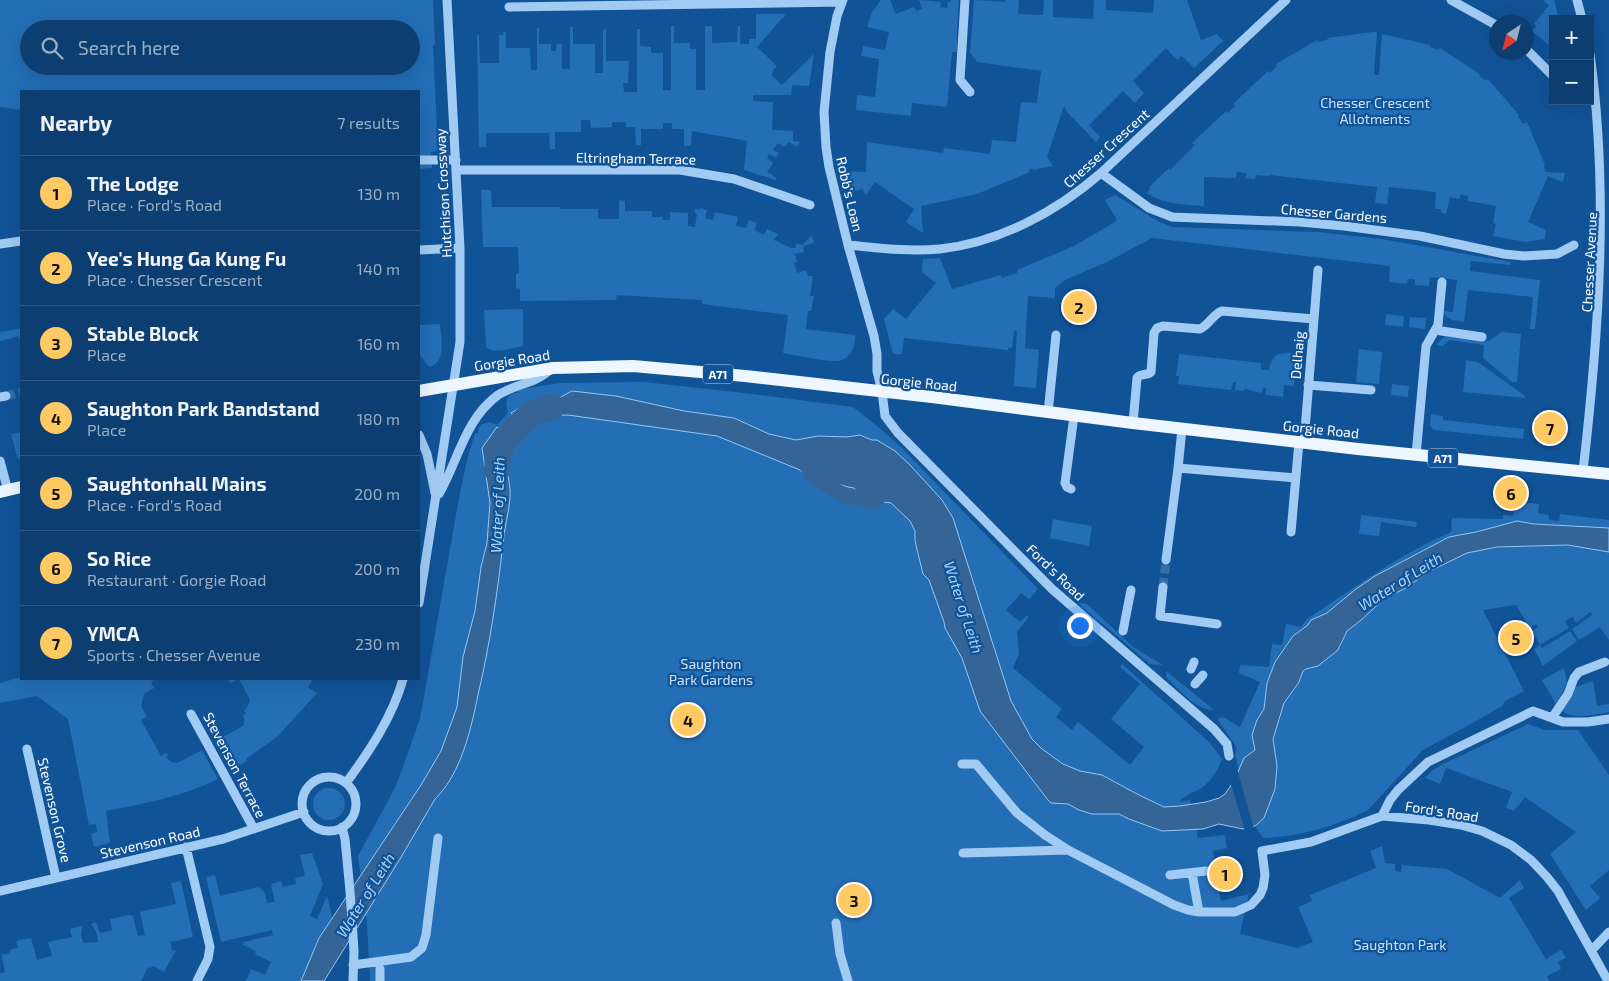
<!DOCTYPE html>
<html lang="en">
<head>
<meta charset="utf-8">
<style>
	:root { --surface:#0d3e71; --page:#1b4979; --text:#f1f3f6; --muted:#9aaec3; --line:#2d5784; --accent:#ffc964 }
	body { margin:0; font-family:"Exo 2",sans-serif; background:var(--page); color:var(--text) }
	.controls { position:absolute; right:15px; top:15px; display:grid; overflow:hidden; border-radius:0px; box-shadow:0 5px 20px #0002 }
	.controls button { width:45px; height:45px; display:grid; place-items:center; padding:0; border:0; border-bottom:1px solid var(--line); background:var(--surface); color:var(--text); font:25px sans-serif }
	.compass { position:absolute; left:1489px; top:15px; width:45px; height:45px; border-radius:50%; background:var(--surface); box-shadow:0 5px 20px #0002; rotate:215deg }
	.you { position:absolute; left:1079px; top:625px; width:18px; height:18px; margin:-12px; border:4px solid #fff; border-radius:50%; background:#1a73e8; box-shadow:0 0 0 8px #1a73e833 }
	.badge { display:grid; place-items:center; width:32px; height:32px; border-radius:50%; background:var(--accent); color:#111; font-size:16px; font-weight:700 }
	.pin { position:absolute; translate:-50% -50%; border:2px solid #fff; box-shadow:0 1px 5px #0006 }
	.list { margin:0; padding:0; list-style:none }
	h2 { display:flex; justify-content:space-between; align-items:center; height:65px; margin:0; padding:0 20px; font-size:21px }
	h2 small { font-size:16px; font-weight:400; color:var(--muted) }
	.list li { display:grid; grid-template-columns:32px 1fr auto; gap:15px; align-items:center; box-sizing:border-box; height:75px; padding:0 20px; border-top:1px solid var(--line) }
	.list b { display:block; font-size:19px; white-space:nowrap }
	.list p { margin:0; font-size:16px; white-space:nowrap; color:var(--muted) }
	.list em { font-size:16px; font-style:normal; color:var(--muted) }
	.icon { flex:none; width:28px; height:28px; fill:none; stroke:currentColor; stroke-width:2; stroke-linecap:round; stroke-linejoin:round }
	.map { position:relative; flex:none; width:1609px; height:981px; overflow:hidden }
	.search { position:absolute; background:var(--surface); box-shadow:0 5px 20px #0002; left:20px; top:20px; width:400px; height:55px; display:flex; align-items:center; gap:12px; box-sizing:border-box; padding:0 18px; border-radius:28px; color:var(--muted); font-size:19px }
	.panel { position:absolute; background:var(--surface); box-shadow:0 5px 20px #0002; left:20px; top:90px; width:400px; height:590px; border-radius:0px }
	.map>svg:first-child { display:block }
</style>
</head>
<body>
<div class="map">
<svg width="1609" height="981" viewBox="0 0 1609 981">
	<rect width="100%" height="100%" fill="#115397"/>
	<path fill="#246eb6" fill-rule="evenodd" d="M 0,0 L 433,0 L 435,45 L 433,46 L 438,151 L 431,152 L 432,168 L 419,169 L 419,91 L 21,91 L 21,110 L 0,107 ZM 29,29 L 411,29 L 411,66 L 29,66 Z
		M 881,0 L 890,0 L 896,14 L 914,7 L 916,11 L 922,9 L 919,0 L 941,2 L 940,7 L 947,8 L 948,2 L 950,2 L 951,0 L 959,0 L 957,30 L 957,52 L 952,52 L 947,107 L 912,103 L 911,116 L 856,110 L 857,95 L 875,97 L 879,59 L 861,56 L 863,46 L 885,50 L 889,32 L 867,27 L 872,12 Z
		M 974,0 L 1006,2 L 1006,0 L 1019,0 L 1018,14 L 1043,15 L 1044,0 L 1053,0 L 1053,17 L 1093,19 L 1094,0 L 1106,0 L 1106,10 L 1153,13 L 1154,0 L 1187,0 L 1201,40 L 1217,34 L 1223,41 L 1194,68 L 1182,56 L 1177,60 L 1166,48 L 1133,81 L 1144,93 L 1135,103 L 1123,91 L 1089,125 L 1100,137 L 1096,142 L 1067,112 L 1064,106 L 1047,157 L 1053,166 L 1033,170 L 1032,168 L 1029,170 L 1030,172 L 977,194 L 921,206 L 923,233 L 906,222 L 914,209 L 875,182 L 866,195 L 862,189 L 851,193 L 846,171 L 866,172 L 867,142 L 943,153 L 944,148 L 990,154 L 992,140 L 1016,142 L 1021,102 L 1037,103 L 1041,71 L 977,62 L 970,53 Z
		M 1543,0 L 1554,0 L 1559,19 L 1553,19 L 1553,49 L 1532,31 L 1536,26 L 1534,24 L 1549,5 Z
		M 756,14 L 786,14 L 757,47 L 777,66 L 773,70 L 772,76 L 782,85 L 814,54 L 809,86 L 792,85 L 791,95 L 753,95 L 753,101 L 773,102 L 772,130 L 793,131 L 793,141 L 800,142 L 797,147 L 789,142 L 784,147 L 778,143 L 773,150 L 779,153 L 776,158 L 769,154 L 767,158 L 773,163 L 767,172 L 777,178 L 775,180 L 744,170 L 747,141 L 692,131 L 691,146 L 684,146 L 684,129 L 672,129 L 672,123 L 663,123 L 663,129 L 641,129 L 641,145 L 636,145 L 635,127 L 626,127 L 626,122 L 612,122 L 612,127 L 591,128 L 590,120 L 581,120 L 581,132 L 555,132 L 555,149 L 550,149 L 549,133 L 486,133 L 486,147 L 479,147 L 477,35 L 479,35 L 480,63 L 499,63 L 499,35 L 503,35 L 503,32 L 506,32 L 506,48 L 530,48 L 531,70 L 537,70 L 537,28 L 539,28 L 539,44 L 551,44 L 551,51 L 556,51 L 557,44 L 562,44 L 562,69 L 570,69 L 570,27 L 573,27 L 573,44 L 595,44 L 595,73 L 603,73 L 603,30 L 606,29 L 606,61 L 629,61 L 628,83 L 623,83 L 624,92 L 637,92 L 637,29 L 640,29 L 640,46 L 651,47 L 651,53 L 663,53 L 663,90 L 671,90 L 671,26 L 674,26 L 674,43 L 690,43 L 690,49 L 696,49 L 696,90 L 705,90 L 705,26 L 712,26 L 712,43 L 737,42 L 738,26 L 740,26 L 740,44 L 749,44 L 749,39 L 756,39 Z
		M 1373,32 L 1377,32 L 1374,75 L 1379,75 L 1382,34 L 1430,45 L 1430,47 L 1438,50 L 1440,48 L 1480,74 L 1479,76 L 1485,80 L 1488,79 L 1519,115 L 1518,117 L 1523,124 L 1527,122 L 1545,165 L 1544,166 L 1545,172 L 1565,173 L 1563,182 L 1548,176 L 1528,222 L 1546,230 L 1545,239 L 1526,242 L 1493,236 L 1496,224 L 1493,223 L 1496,206 L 1468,201 L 1468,196 L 1461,194 L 1459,199 L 1450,197 L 1446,214 L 1441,212 L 1441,209 L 1435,209 L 1436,192 L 1389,187 L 1387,204 L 1375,203 L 1377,187 L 1270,175 L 1269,176 L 1256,175 L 1255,179 L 1246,178 L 1246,173 L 1237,172 L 1236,178 L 1204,177 L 1204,206 C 1184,205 1163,204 1147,193 L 1150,189 L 1149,187 L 1169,168 L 1170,170 L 1195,145 L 1192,143 L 1226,111 L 1228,113 L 1235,106 L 1234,103 L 1268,71 L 1270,73 L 1277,66 L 1276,64 L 1317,40 L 1318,42 L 1328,40 L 1327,38 Z
		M 481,190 L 491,190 L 492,207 L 560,207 L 560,209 L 598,209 L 598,219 L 619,219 L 619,200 L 625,201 L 625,211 L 652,211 L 652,217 L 663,217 L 663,220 L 670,220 L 670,212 L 688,213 L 688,226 L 695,227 L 697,213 L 695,213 L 695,209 L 700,210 L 700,208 L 707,210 L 705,218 L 713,220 L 715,212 L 738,217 L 736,226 L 746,228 L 749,220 L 757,223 L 754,230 L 764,235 L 767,229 L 778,234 L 774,240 L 791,248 L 795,248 L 797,243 L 802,245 L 812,236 L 814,243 L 803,246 L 804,252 L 795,254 L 797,262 L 794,263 L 797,273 L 806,270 L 808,276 L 813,276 L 810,296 L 814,296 L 811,311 L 808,311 L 806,329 L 855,335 C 856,346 850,360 837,361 C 825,362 796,355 783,353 L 788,315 L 702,304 L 702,300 L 617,295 L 616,300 L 520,301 L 520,289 L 516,288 L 516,274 L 519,273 L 518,247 L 483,247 Z
		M 1115,195 L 1158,221 L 1172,227 L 1317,232 L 1382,239 L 1510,262 L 1511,265 L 1471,261 L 1470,271 L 1540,280 L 1535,329 L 1530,329 L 1533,297 L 1468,290 L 1464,322 C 1455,320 1447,321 1443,311 L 1453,312 L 1457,280 L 1430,277 L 1429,286 L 1415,285 L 1415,279 L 1408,279 L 1407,284 L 1389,282 L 1390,266 L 1152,238 L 1107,262 L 1065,280 L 1055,288 L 1055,298 L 1028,296 L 1025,348 L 1039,350 L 1036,388 L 1014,386 L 1017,331 L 1014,331 L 1012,348 L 1009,347 L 1008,350 L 904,338 L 902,354 L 893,354 L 884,319 L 893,309 L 906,319 L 936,283 L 922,272 L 923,259 L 940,258 L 952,289 L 1001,275 L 1002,278 L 1017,273 L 1017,270 L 1074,246 L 1115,222 L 1117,220 L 1105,200 Z
		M 523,309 L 523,346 C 512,348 494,355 486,347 L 484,310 Z
		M 1386,314 L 1404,316 L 1403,327 L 1385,325 Z
		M 1410,317 L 1426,318 L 1425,329 L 1409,327 Z
		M 440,324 C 441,337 447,363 429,367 L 419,353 L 419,325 Z
		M 21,328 L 21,347 L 19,336 L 0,341 L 0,330 L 1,332 Z
		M 1502,332 L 1521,334 L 1517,382 L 1512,382 L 1483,358 L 1484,345 L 1449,340 L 1443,346 L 1436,345 L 1446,335 L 1489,341 Z
		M 1359,349 L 1382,352 L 1379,384 L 1356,382 Z
		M 1298,352 L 1294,386 L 1284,385 L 1283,397 L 1266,395 L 1266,388 L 1263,388 L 1262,393 L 1245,389 L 1244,391 L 1235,390 L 1236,382 L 1233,382 L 1231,390 L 1178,384 L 1179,376 L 1176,376 L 1179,354 L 1261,363 L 1261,370 L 1269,370 C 1273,351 1279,354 1298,352 Z
		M 1466,360 L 1478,362 L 1525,396 L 1525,398 L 1463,392 Z
		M 644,382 L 744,393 L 853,407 L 877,426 L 901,447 L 1038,589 L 1029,599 L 1021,593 L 1006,610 L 1020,622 L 1027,615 L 1029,617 L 1017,632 L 1019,654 L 1013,668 L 1062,709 L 1056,717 L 1072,730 L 1078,722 L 1130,765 L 1144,747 L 1111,719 L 1140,684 L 1120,667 L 1122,664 L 1209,742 L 1222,759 C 1217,771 1211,782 1200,789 C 1190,794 1187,794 1179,802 L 1190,800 L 1198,838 L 1225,835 L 1227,848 L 1213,851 L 1216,868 L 1210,871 L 1212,881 L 1219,880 L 1220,887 L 1230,886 L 1231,889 L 1219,892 L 1221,901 L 1249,894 L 1240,934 L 1297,948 L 1313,942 L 1298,907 L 1312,901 L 1310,895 L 1376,868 L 1370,851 L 1382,846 L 1385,863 L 1395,864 L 1395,871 L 1401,872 L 1402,865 L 1447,869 L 1500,898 L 1520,880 L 1524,888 L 1509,898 L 1546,959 L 1561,950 L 1566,958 L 1558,962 L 1561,969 L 1547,976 L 1549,981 L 370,981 L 367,922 L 358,856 L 396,786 L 420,719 L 459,498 L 467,460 L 475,433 L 478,434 L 478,429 L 482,424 L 490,422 L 497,425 L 508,413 L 506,403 L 508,397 L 514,393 L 518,393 L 517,390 L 560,383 Z
		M 1392,384 L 1409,386 L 1408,397 L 1391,395 Z
		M 1431,414 L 1443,416 L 1443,420 L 1524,429 L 1523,439 L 1434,430 L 1430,426 Z
		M 21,432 L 21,462 L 17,457 L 11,434 Z
		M 1515,501 L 1539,504 L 1538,513 L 1549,515 L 1549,520 L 1559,521 L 1560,514 L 1609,520 L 1609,528 L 1534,524 L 1526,522 L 1449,537 L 1375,576 L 1356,589 L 1327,613 L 1317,617 L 1308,625 L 1293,636 L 1279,656 L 1267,683 L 1264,709 L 1257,720 L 1252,735 L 1255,750 L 1244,758 L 1239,771 L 1235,755 L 1237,748 L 1218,720 L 1220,718 L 1223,717 L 1240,727 L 1260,682 L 1239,673 L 1240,665 L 1269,667 L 1272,644 L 1282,645 L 1286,624 L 1301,627 L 1307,619 C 1354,588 1400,554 1451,532 L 1452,518 L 1503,519 L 1503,515 L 1513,516 Z
		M 1361,515 L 1417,522 L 1416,527 L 1381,522 L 1379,536 L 1359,534 Z
		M 1053,519 L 1092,526 L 1089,546 L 1050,538 Z
		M 1568,545 L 1609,552 L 1609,640 L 1600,627 L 1579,640 L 1572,629 L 1592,615 L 1590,612 L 1576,623 L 1573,617 L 1565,621 L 1569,628 L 1540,645 L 1542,648 L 1570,631 L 1577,641 L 1543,666 L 1534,649 L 1540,645 L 1532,631 L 1538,627 L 1536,624 L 1530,628 L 1516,605 L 1483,610 L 1524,691 L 1505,701 L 1502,706 L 1478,720 L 1423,750 L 1368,810 C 1337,826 1298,837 1263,838 L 1255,826 L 1264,818 L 1275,789 L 1277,766 L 1273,739 L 1280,714 L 1284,703 L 1299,682 L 1303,671 L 1306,669 L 1318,666 L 1341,647 L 1347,631 L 1360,621 L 1384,599 L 1455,557 C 1492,543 1529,548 1568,545 Z
		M 1078,603 L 1087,604 L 1133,647 L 1163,665 L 1150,664 Z
		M 1564,668 L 1567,683 L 1556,704 L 1542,680 Z
		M 1166,671 L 1214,710 C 1195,710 1179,689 1166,677 Z
		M 21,677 L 21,679 L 157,679 L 151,682 L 154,688 L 144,694 L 141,706 L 147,717 L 141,720 L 161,756 L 166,753 L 168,755 L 166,757 L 171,762 L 177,763 L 202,750 L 218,779 C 184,796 143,804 106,811 L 110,843 L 94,847 L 91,834 L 97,832 L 96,824 L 89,825 L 68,719 L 37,696 L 0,703 L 0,683 Z
		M 228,679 L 309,679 L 312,681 L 308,687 L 317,693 L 278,736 L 246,759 L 247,761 L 232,769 L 216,741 L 243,726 L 245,720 L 243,716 L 246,713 L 244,710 L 247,708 L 250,700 L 239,679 L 230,683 Z
		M 1593,681 L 1597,706 L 1609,704 L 1609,712 C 1598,714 1569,721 1562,710 L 1573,695 L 1575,687 Z
		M 1528,724 L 1545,730 L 1578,730 L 1609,775 L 1609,870 L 1590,886 L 1600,898 L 1586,910 L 1550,854 L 1576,832 L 1525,797 L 1514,811 L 1506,808 L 1512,792 L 1446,768 L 1440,784 L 1425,778 L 1433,770 L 1443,764 Z
		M313 804a16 16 0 1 1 32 0a16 16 0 1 1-32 0Z
		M 312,853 L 323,884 L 310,916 L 317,919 L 327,896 L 333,920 L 319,938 L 301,981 L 246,981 L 251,969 L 265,975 L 271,962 L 255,954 L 256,951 L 243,945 L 244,942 L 273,935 L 272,930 L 221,942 L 206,877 L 215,875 L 220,896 L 259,887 L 265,893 L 267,903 L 275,902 L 271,884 L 281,881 L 283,887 L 296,884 L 295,878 L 305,876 L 300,855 Z
		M 181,881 L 193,937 L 171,942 L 172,951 L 176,950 L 164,972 L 153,966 L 151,968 L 148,967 L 141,981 L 0,981 L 0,973 L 5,972 L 1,953 L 3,955 L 9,953 L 12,949 L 18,948 L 16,941 L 31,938 L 37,960 L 52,956 L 48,942 L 72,937 L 70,929 L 82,926 L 81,935 L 83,943 L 98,942 L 96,931 L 91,924 L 96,922 L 99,931 L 102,933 L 112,930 L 110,919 L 129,915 L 133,916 L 138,936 L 145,935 L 140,912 L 176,904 L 171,883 Z"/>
	<path fill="#356596" stroke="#94c7f7" d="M 572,391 L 616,396 L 684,411 L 734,418 L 769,434 L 796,440 L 818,436 L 847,437 L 860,435 L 872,440 L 877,440 L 895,451 L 910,465 L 942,500 L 953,518 L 1011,701 L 1032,739 L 1042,749 L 1063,764 L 1080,771 L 1102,775 L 1137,794 L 1164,807 L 1180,806 L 1206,802 L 1219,798 L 1225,794 L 1234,781 L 1244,758 L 1255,750 L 1252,735 L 1257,720 L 1264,709 L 1267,683 L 1275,662 L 1293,636 L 1308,625 L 1311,620 L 1327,613 L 1356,589 L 1375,576 L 1449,537 L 1476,532 L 1517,521 L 1534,524 L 1609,528 L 1609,552 L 1568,545 L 1497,547 L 1467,553 L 1430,571 L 1404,589 L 1384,599 L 1360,621 L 1347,631 L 1338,650 L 1318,666 L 1306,669 L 1303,671 L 1299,682 L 1284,703 L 1273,739 L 1277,766 L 1275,789 L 1264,818 L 1255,826 L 1243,829 L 1219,824 L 1203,829 L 1162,831 L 1129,819 L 1119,814 L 1092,814 L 1079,810 L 1068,804 L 1051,803 L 1048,800 L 980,711 L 962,658 L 945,628 L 944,622 L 929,580 L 923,574 L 915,541 L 915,531 L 910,521 L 891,503 L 876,501 L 858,492 L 854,488 C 844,487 828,481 820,474 L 808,478 L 800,470 L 717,436 L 568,415 L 543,416 L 537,425 L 530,429 L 511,413 L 518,409 L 559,398 Z
		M 497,427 L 514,443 L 513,445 L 515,448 L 505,460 C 507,472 511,486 510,498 C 509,513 504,528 503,544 C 497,595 490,644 478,695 C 471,729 461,774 435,799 L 400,859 L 324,981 L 301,981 L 319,938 L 421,785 L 441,751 L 457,707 L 463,657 L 475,611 L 481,567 L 487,543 L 490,503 L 482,448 Z"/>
	<path fill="#115397" d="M 1237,769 L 1254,829 L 1245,831 L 1230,781 Z"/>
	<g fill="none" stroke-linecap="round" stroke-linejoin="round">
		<path stroke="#356596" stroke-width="15" d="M 808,456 L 807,466 L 815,478 L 847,497 L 857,497 L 873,503 L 889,486"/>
		<path stroke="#356596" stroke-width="26" d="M 497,470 L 499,449 L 505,440 L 532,413 L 552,407"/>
		<path stroke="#356da7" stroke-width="9" stroke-dasharray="9 4.5" stroke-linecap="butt" d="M 6,396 L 21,392
			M 1163,587 L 1166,560"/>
		<path stroke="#a2cbf3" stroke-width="9" d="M 843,0 L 837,16 L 830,52 L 824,112 L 826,147 L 829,167 L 848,245 L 874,336 L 877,354 L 877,371 L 882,392 L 885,416 L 898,433 L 1052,589 L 1214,729 L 1227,744 L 1229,756
			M 965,0 L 960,80 L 970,92
			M 1451,0 L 1496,25
			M 1577,0 L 1582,19
			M 509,7 L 842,2
			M 1526,49 L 1553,76
			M 419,160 L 456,160
			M 456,170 L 680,170 L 734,179 L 810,205
			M 1101,173 L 1149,208 L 1172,217 L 1300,222 L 1344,226 L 1420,236 L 1504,254 L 1524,256 L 1557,254 L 1574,245
			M 0,244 L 21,241
			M 848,245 C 879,248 909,252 940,249 C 1000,242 1056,212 1101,173 L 1286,0
			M 419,250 L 460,248
			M 1435,330 L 1482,337
			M 1308,385 L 1371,390
			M 0,397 L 6,396
			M 1048,413 L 1056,335
			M 1133,423 L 1137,378 C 1140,373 1147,376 1151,372 L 1154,333 L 1157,328 L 1163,326 L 1200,329 C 1209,325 1213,314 1222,311 L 1314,319
			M 1182,429 L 1178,468 L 1296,478
			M 419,435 L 427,454 L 435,493
			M 1304,442 L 1318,270
			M 1416,455 L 1426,346 L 1438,325 L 1442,282
			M 0,461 L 8,491
			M 1583,471 C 1599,333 1609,191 1590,54
			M 1071,489 L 1067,487 L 1065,483 L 1074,416
			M 439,494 C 458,461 465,419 498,395 C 509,388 522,385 534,380 C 539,378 545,374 550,370
			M 1291,532 L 1299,442
			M 1166,560 L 1178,468
			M 1163,587 L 1160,616 L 1217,624
			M 419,603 L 460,342 L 460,248 L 447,0
			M 1123,631 L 1131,590
			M 1191,669 L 1194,662
			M 1195,684 L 1203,675
			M 191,714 L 254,829
			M 1552,718 L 1568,694 L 1574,678 L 1579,672 L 1605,662
			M 27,749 L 56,878
			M 962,764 L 976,764 L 1017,813 L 1045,835 L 1068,850 L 1124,879 L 1174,905 L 1188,910 L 1199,912 L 1235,912 L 1251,905 L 1260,895 L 1263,888 L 1265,875 L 1262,851 L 1311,842 L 1382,816 L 1429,820 L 1461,825 L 1482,831 L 1511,845 L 1531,860 L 1547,877 L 1558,891 L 1608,981
			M302 804a27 27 0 1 1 54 0a27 27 0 1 1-54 0Z
			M 346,783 C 369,752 393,716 403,679
			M 1382,816 L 1390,800 L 1398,790 L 1428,762 L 1533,711 L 1563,722 L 1588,722 L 1609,719
			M 342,827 L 345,839 L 350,891 L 354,951 L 353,981
			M 186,847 L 210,947 L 208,959 L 197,981
			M 963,853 L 1068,850
			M 1192,873 L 1199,912
			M 1170,875 L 1206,871
			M 0,891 L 223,839 L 304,812
			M 836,923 L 840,954 L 848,981
			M 1592,950 L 1609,932
			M 353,965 L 411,957 L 422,948 L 426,935 L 438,838
			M 380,981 L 380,969"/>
		<path stroke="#eef6ff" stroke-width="12" d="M 419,391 L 553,368 L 633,366 L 745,376 L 932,397 L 1133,423 L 1358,449 L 1609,474
			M 0,492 L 21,487"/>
	</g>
	<g text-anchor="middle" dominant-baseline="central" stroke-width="4.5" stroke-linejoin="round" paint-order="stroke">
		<g fill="#115397" stroke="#b8cbe0" stroke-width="1">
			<rect x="703" y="364.5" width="30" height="19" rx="4"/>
			<rect x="1428" y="448.5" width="30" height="19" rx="4"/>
		</g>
		<g font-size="12" font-weight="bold" fill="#fff">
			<text x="718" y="374">A71</text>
			<text x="1443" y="458">A71</text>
		</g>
		<g font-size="14" fill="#cae4fd" stroke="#115397">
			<text x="1375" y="102">Chesser Crescent<tspan x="1375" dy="16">Allotments</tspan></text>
			<text x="711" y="663">Saughton<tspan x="711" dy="16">Park Gardens</tspan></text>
			<text x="1400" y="944">Saughton Park</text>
		</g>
		<g font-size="14" fill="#fff" stroke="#115397">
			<text transform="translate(1106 148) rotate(-42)">Chesser Crescent</text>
			<text transform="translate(636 158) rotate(1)">Eltringham Terrace</text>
			<text transform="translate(443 193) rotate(-93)">Hutchison Crossway</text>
			<text transform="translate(850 194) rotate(77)">Robb's Loan</text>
			<text transform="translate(1334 213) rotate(5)">Chesser Gardens</text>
			<text transform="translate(1589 262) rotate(-87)">Chesser Avenue</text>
			<text transform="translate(1297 355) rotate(-85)">Delhaig</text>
			<text transform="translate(512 360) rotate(-9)">Gorgie Road</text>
			<text transform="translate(919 382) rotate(6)">Gorgie Road</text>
			<text transform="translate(1321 429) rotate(6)">Gorgie Road</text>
			<text transform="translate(1056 572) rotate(44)">Ford's Road</text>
			<text transform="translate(235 765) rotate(62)">Stevenson Terrace</text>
			<text transform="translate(55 810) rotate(77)">Stevenson Grove</text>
			<text transform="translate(1442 811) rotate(9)">Ford's Road</text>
			<text transform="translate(150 842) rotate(-13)">Stevenson Road</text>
		</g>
		<g font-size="15" font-style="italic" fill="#aed5fa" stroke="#115397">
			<text transform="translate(497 505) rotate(-88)">Water of Leith</text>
			<text transform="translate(1400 581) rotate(-32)">Water of Leith</text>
			<text transform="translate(964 607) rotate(72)">Water of Leith</text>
			<text transform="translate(365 895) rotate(-58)">Water of Leith</text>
		</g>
	</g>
</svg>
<div class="controls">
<button>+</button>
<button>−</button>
</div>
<svg class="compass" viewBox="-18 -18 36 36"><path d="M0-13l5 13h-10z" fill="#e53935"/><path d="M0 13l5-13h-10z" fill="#9aaec3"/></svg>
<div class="you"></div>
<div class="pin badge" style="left:1225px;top:874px">1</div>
<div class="pin badge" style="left:1079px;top:307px">2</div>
<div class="pin badge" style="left:854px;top:900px">3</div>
<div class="pin badge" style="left:688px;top:720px">4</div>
<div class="pin badge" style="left:1516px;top:638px">5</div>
<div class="pin badge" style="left:1511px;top:493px">6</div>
<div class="pin badge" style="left:1550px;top:428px">7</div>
<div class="search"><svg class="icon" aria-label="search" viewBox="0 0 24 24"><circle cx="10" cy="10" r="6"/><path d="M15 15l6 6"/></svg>Search here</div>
<section class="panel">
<h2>Nearby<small>7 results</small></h2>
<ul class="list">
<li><span class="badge">1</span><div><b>The Lodge</b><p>Place · Ford's Road</p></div><em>130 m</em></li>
<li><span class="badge">2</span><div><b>Yee's Hung Ga Kung Fu</b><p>Place · Chesser Crescent</p></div><em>140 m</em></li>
<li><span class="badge">3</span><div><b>Stable Block</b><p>Place</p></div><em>160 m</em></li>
<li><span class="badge">4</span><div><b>Saughton Park Bandstand</b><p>Place</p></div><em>180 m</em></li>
<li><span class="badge">5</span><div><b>Saughtonhall Mains</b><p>Place · Ford's Road</p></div><em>200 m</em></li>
<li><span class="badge">6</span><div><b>So Rice</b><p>Restaurant · Gorgie Road</p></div><em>200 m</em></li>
<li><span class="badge">7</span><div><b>YMCA</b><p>Sports · Chesser Avenue</p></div><em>230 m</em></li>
</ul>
</section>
</div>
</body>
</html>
